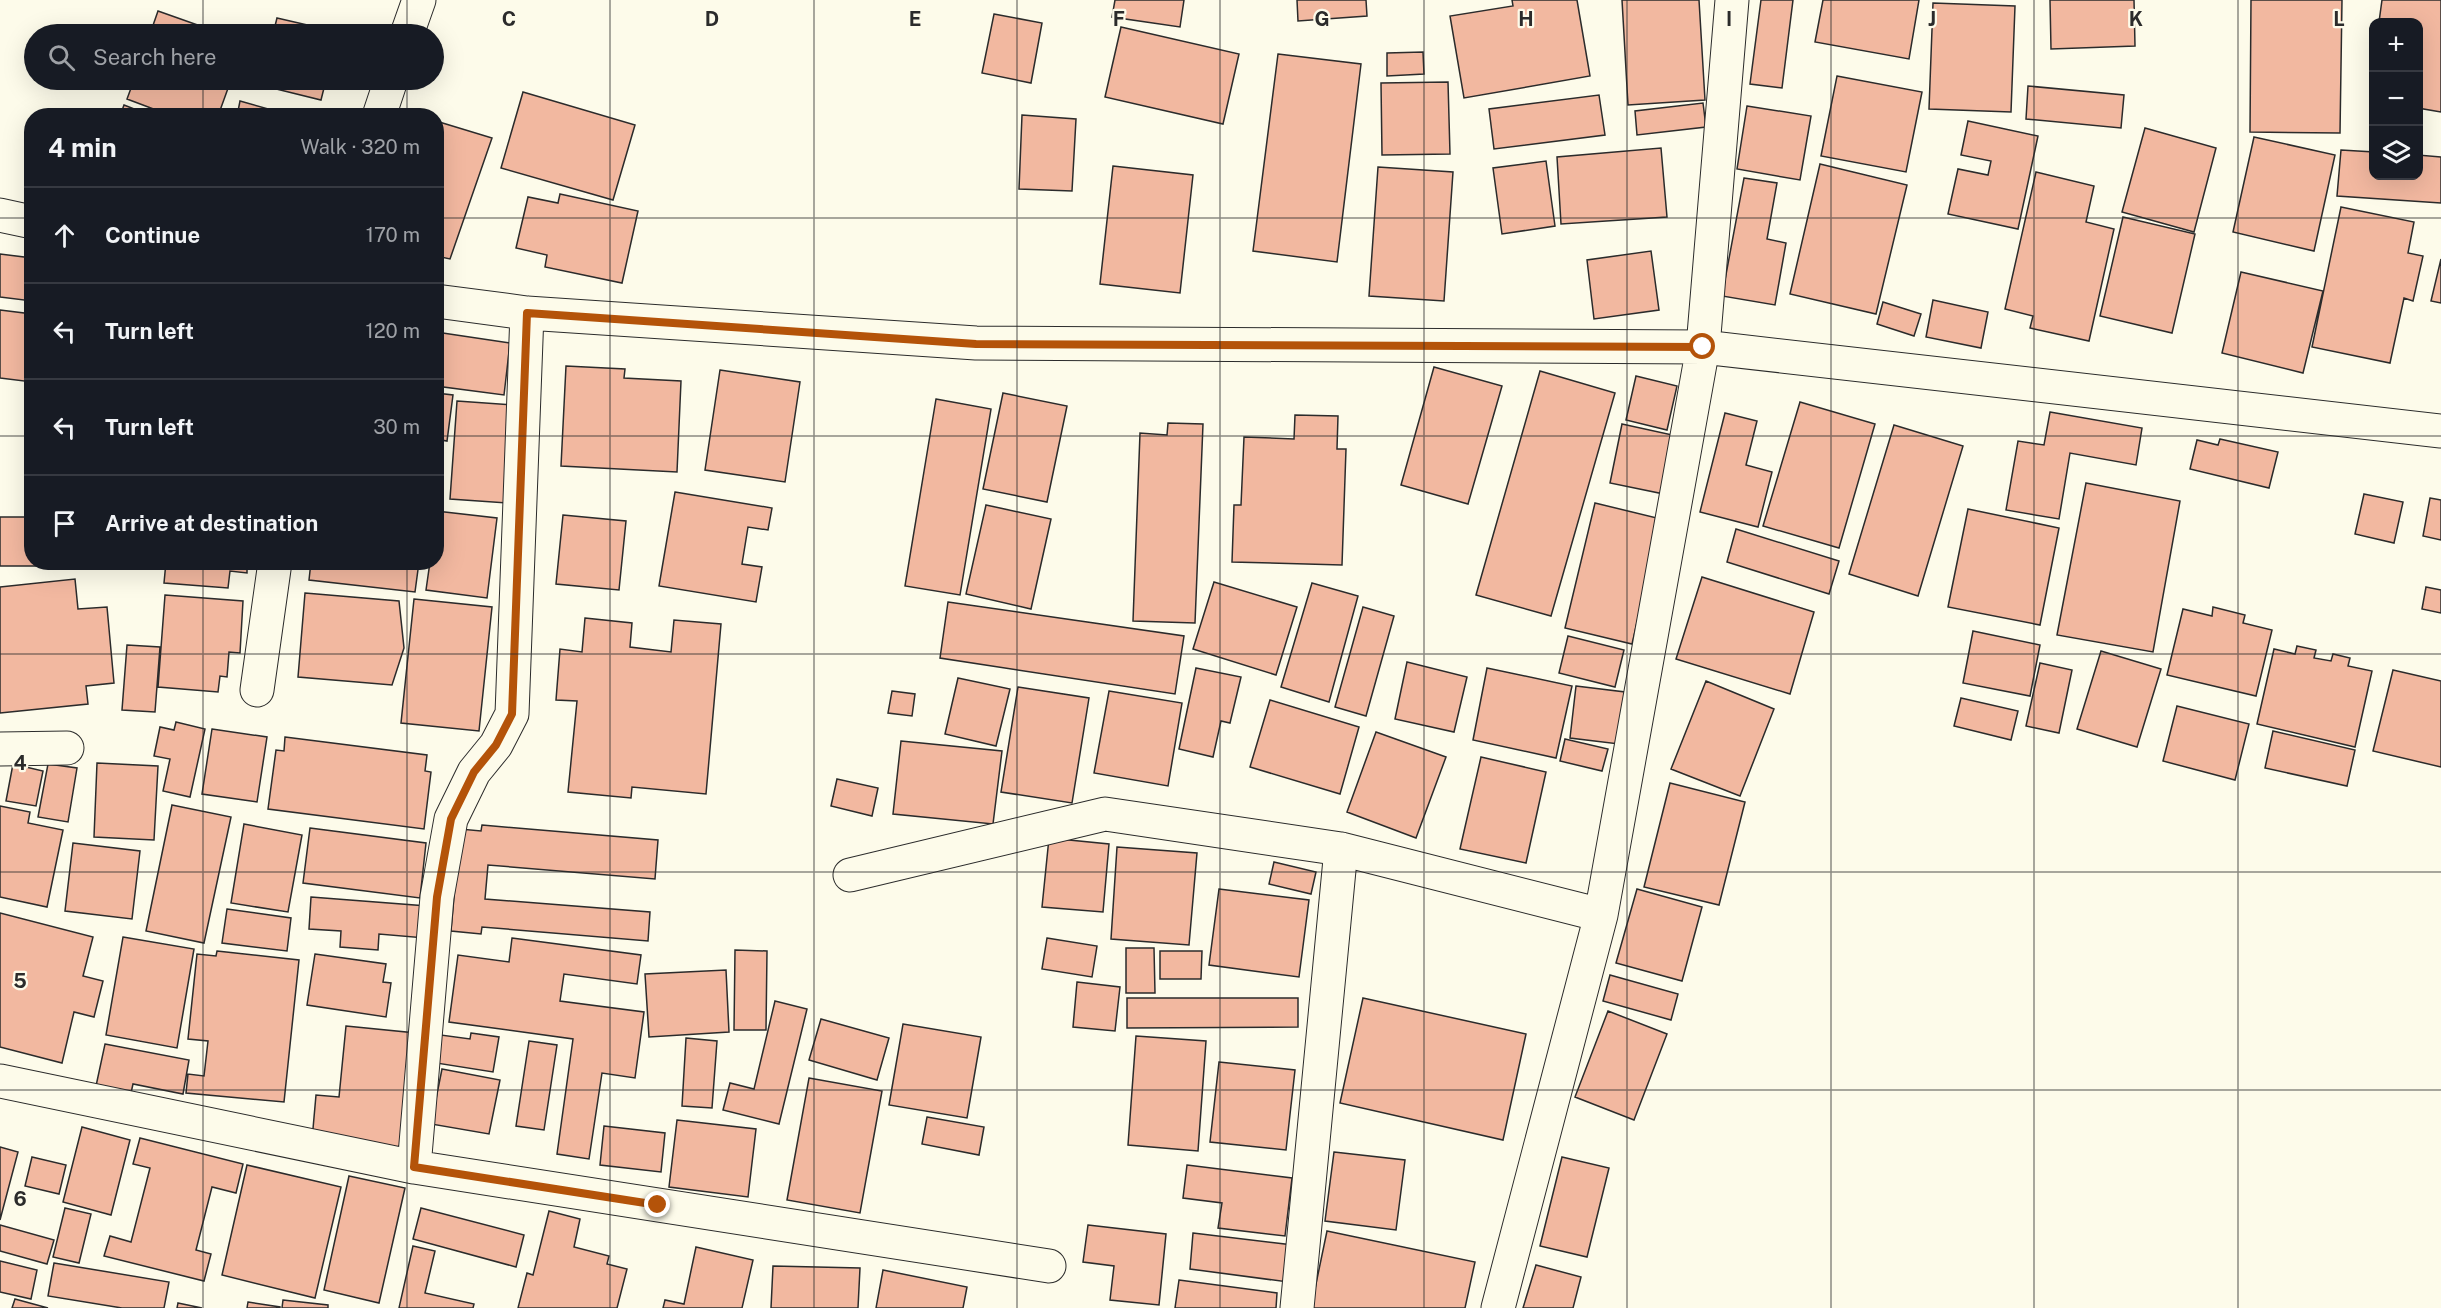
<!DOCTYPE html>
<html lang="en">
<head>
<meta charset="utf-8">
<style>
	:root { --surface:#171b24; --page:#242831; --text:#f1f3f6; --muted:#9ea1a6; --line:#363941 }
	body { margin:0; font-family:"Public Sans",sans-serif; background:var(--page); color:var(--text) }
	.controls { position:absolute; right:18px; top:18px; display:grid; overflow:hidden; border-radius:12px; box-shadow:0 6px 24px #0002 }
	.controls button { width:54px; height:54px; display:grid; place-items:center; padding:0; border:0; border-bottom:2px solid var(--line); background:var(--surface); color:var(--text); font:30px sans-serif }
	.stop { position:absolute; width:18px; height:18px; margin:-14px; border:4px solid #b45309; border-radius:50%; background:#fff }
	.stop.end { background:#b45309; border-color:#fff; box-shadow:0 2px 6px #0008 }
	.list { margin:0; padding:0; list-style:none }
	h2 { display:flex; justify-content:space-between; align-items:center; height:78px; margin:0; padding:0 24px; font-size:26px }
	h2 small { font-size:20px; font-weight:400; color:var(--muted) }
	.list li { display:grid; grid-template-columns:39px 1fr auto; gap:18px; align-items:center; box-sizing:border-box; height:96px; padding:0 24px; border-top:2px solid var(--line) }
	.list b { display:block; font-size:22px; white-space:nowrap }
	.list em { font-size:20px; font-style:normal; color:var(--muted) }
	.icon { flex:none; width:33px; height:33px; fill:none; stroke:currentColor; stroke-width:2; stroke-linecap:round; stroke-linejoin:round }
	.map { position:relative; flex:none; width:2441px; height:1308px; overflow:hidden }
	.search { position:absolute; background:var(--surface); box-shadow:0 6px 24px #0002; left:24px; top:24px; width:420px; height:66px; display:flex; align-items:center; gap:15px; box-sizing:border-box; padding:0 21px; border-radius:33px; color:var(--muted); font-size:22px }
	.panel { position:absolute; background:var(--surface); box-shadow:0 6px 24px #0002; left:24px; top:108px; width:420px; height:462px; border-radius:24px }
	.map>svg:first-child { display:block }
</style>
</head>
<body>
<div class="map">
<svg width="2441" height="1308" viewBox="0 0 2441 1308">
	<rect width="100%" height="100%" fill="#fdfbea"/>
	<path fill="#f2b8a0" stroke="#2b2b2b" stroke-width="1.5" d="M 1115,0 L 1184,0 L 1180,27 L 1112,17 Z
		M 1297,0 L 1366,0 L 1367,16 L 1298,21 Z
		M 1512,0 L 1577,0 L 1590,76 L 1464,98 L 1450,16 L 1513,6 Z
		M 1622,0 L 1699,0 L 1705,100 L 1628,105 Z
		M 1761,0 L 1793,0 L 1782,88 L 1750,84 Z
		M 1823,0 L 1919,0 L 1909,59 L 1815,42 Z
		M 2050,0 L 2134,0 L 2135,46 L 2051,49 Z
		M 2251,0 L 2342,0 L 2340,133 L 2250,132 Z
		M 2382,0 L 2441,0 L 2441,112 L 2418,108 L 2418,22 L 2379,22 Z
		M 1933,3 L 2015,6 L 2011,112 L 1929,109 Z
		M 158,11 L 223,34 L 150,34 Z
		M 994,14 L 1042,23 L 1031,83 L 982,73 Z
		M 277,18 L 329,30 L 350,34 L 273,34 Z
		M 1121,27 L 1239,54 L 1223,124 L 1105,97 Z
		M 1423,52 L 1424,74 L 1387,76 L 1387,53 Z
		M 1278,54 L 1361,64 L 1337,262 L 1253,251 Z
		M 1837,76 L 1922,92 L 1906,172 L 1821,156 Z
		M 134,80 L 231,80 L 218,116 L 172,116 L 127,99 Z
		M 262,80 L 326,80 L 321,100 L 260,85 Z
		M 1448,82 L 1450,154 L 1382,155 L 1381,83 Z
		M 2028,86 L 2124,95 L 2121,128 L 2026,119 Z
		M 523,92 L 635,125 L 613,200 L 501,168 Z
		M 1599,95 L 1605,135 L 1494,149 L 1489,109 Z
		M 240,101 L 293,116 L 237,116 Z
		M 1703,103 L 1706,127 L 1637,135 L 1635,111 Z
		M 124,105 L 152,116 L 120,116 Z
		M 1747,106 L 1811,116 L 1800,180 L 1737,169 Z
		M 1022,115 L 1076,119 L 1072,191 L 1019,189 Z
		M 436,121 L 492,138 L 450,259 L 436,256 Z
		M 1968,121 L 2038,136 L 2018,229 L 1948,214 L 1958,169 L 1988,175 L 1991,161 L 1961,155 Z
		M 2145,128 L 2216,148 L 2194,232 L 2122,212 Z
		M 2254,137 L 2335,155 L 2314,251 L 2233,232 Z
		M 1661,148 L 1667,217 L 1561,224 L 1557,157 Z
		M 2341,150 L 2374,152 L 2374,176 L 2418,176 L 2418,155 L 2441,157 L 2441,203 L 2337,196 Z
		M 1546,161 L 1555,226 L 1502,234 L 1493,168 Z
		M 1820,164 L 1907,185 L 1876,314 L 1790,294 Z
		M 1113,166 L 1193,175 L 1180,293 L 1100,284 Z
		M 1378,167 L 1453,172 L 1444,301 L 1369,296 Z
		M 2036,172 L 2094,186 L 2086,222 L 2114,229 L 2089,341 L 2030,328 L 2033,316 L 2005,309 Z
		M 1744,178 L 1777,183 L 1767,239 L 1786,243 L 1775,305 L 1722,296 Z
		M 560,194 L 638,211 L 622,283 L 545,267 L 547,255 L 516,248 L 528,197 L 558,203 Z
		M 2341,207 L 2414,222 L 2408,253 L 2423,256 L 2413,301 L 2404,298 L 2390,363 L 2312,347 Z
		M 2123,217 L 2195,234 L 2172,333 L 2100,316 Z
		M 1651,251 L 1659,310 L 1594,319 L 1587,260 Z
		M 0,254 L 32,258 L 32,301 L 0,297 Z
		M 2441,259 L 2441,303 L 2431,301 Z
		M 2241,272 L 2323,291 L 2303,373 L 2222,353 Z
		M 1933,300 L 1988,312 L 1981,348 L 1926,337 Z
		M 1883,302 L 1921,314 L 1914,336 L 1877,324 Z
		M 0,310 L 32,314 L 32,382 L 0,378 Z
		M 436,332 L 510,343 L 504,395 L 436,386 Z
		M 566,366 L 625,369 L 624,378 L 681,381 L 677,472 L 561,466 Z
		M 1434,367 L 1502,386 L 1468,504 L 1401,485 Z
		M 720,370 L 800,382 L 785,482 L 705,470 Z
		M 1540,371 L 1615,393 L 1551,616 L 1476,595 Z
		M 1636,376 L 1677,386 L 1667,430 L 1626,420 Z
		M 436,393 L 453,395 L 447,441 L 436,439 Z
		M 1003,393 L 1067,406 L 1047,502 L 983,489 Z
		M 936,399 L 991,409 L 960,595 L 905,586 Z
		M 457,401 L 514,405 L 507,503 L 450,499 Z
		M 1800,402 L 1875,424 L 1839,548 L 1763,526 Z
		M 2050,412 L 2142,428 L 2136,465 L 2070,453 L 2059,519 L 2006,510 L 2018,441 L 2044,445 Z
		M 1725,413 L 1757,421 L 1746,465 L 1772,472 L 1758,527 L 1700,512 Z
		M 1295,415 L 1338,416 L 1337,449 L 1346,449 L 1342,565 L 1232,562 L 1234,505 L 1241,505 L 1244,437 L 1294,439 Z
		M 1168,423 L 1203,424 L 1195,623 L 1133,621 L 1140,433 L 1167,435 Z
		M 1622,424 L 1677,436 L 1664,494 L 1610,483 Z
		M 1894,425 L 1963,446 L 1918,596 L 1849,574 Z
		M 2220,439 L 2278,452 L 2269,488 L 2190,469 L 2197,440 L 2218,445 Z
		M 2086,483 L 2180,501 L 2153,652 L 2057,635 Z
		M 675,492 L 772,508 L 768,530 L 748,527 L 742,564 L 762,567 L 756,602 L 659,586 Z
		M 2364,494 L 2403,502 L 2394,543 L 2355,534 Z
		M 2430,498 L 2441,500 L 2441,540 L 2423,536 Z
		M 1595,503 L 1661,519 L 1632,644 L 1565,628 Z
		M 986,505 L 1051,519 L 1031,609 L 966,594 Z
		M 1968,509 L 2059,528 L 2040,625 L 1948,607 Z
		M 436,511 L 497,518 L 487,598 L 426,590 L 430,562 L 436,562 Z
		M 563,515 L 626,521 L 619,590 L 556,584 Z
		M 0,517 L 32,517 L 32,562 L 74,562 L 74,566 L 0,566 Z
		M 1736,529 L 1839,561 L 1829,594 L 1727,562 Z
		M 166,562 L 247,562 L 247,573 L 230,571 L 228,588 L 164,583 Z
		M 311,562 L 419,562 L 415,592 L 309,580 Z
		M 1702,577 L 1814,612 L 1790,694 L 1676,659 Z
		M 75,579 L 78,609 L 107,607 L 114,683 L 86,686 L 88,704 L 0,713 L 0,587 Z
		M 1214,582 L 1297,607 L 1276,675 L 1193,649 Z
		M 1312,583 L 1358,596 L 1329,702 L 1281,687 Z
		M 2426,587 L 2441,590 L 2441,613 L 2422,609 Z
		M 305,593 L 399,601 L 404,648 L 392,685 L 298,677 Z
		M 165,595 L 243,601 L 240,653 L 229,652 L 227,677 L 220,676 L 218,692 L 158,687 Z
		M 414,599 L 492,607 L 479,731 L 401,723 Z
		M 948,602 L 1184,636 L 1175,694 L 940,658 Z
		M 1363,607 L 1394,616 L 1366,716 L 1335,707 Z
		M 2213,607 L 2245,615 L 2243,623 L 2272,630 L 2256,696 L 2167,675 L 2183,609 L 2212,616 Z
		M 585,618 L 632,623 L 630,647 L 671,652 L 674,620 L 721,624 L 706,794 L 632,787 L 631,798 L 568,792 L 577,701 L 556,700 L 560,649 L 582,652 Z
		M 1973,631 L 2040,645 L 2030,696 L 1963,683 Z
		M 1568,636 L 1624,650 L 1615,687 L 1559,673 Z
		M 127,645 L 160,647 L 155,712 L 122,710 Z
		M 2297,646 L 2316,650 L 2314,658 L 2331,661 L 2333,654 L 2350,658 L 2348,666 L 2372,671 L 2355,747 L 2257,724 L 2274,649 L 2295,654 Z
		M 2101,651 L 2161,669 L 2137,747 L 2077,729 Z
		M 1407,662 L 1467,677 L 1454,732 L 1395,719 Z
		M 2040,663 L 2072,670 L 2059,733 L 2026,726 Z
		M 1196,668 L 1241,677 L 1230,723 L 1221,721 L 1213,757 L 1179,749 Z
		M 1487,668 L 1572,686 L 1556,758 L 1473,740 Z
		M 2393,670 L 2441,681 L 2441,767 L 2373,751 Z
		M 958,678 L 1010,689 L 996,746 L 945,734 Z
		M 1706,681 L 1774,709 L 1740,796 L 1671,769 Z
		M 1576,686 L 1625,692 L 1619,744 L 1570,738 Z
		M 1018,687 L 1089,698 L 1072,803 L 1001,792 Z
		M 892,691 L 915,694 L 912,716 L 888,713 Z
		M 1109,691 L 1182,703 L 1168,786 L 1094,773 Z
		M 1961,698 L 2018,711 L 2011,740 L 1954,726 Z
		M 1270,700 L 1359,727 L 1340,794 L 1250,767 Z
		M 2177,706 L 2249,724 L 2235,780 L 2163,761 Z
		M 176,722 L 205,729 L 190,797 L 163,791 L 170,759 L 154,756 L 160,727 L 174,730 Z
		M 212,729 L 267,737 L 257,802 L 202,794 Z
		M 2273,731 L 2355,750 L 2347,786 L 2265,768 Z
		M 1376,732 L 1446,757 L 1416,838 L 1347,812 Z
		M 285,737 L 427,755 L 425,771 L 431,772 L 424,829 L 268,809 L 276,750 L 284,751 Z
		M 1565,739 L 1608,749 L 1602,771 L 1560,761 Z
		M 901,741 L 1002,751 L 993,824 L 893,814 Z
		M 1481,757 L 1546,772 L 1526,863 L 1460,849 Z
		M 97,763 L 158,766 L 154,840 L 94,837 Z
		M 13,764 L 43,771 L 36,806 L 6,801 Z
		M 48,764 L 77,768 L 68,822 L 38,817 Z
		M 837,779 L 878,788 L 872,816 L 831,806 Z
		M 1670,783 L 1745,802 L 1719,905 L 1644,887 Z
		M 172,805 L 231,817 L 204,943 L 146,931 Z
		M 0,806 L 30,812 L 28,823 L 63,830 L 47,907 L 0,897 Z
		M 244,824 L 302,835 L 288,912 L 231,903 Z
		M 482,825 L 658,840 L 655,879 L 488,865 L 485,899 L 650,912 L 648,941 L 482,927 L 481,934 L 451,931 L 460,829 L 481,831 Z
		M 310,828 L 426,843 L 420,898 L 303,883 Z
		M 1049,838 L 1109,844 L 1103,912 L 1042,907 Z
		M 73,843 L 140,851 L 132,919 L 65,911 Z
		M 1117,847 L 1197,853 L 1189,945 L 1111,939 Z
		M 1274,862 L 1316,872 L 1311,894 L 1269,884 Z
		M 1219,889 L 1309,900 L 1299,977 L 1209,965 Z
		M 1637,889 L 1702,907 L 1682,981 L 1616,963 Z
		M 311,897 L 427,906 L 425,938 L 379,934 L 378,950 L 340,947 L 341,931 L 309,929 Z
		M 227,909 L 291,918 L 287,951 L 222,943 Z
		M 0,913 L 93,937 L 83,976 L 103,981 L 94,1017 L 74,1012 L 62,1063 L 0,1047 Z
		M 123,937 L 194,949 L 177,1048 L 106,1035 Z
		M 512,938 L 641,955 L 637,984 L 564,974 L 560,1001 L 644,1012 L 635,1078 L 602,1073 L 589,1159 L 557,1154 L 573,1039 L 449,1022 L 458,955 L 509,962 Z
		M 1047,938 L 1097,946 L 1092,977 L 1042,969 Z
		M 1126,948 L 1154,948 L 1155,993 L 1126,993 Z
		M 735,950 L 767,951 L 766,1030 L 734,1030 Z
		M 217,951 L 299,960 L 284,1102 L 186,1093 L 188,1074 L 204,1076 L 208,1041 L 188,1039 L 197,954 L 216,956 Z
		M 1160,951 L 1202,951 L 1201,979 L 1160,979 Z
		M 315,954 L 386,964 L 383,982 L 391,983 L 386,1017 L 307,1005 Z
		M 726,970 L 729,1032 L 649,1037 L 645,974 Z
		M 1610,975 L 1678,994 L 1671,1020 L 1603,1001 Z
		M 1077,982 L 1120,987 L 1115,1031 L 1073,1027 Z
		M 1127,998 L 1298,998 L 1298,1027 L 1127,1028 Z
		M 1363,998 L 1526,1034 L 1503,1140 L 1340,1103 Z
		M 775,1001 L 807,1009 L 779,1124 L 723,1110 L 730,1083 L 754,1089 Z
		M 1608,1011 L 1667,1034 L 1634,1120 L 1575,1097 Z
		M 821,1019 L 889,1038 L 877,1080 L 809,1060 Z
		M 903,1024 L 981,1037 L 967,1118 L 889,1105 Z
		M 346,1026 L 416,1033 L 404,1149 L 312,1140 L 316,1095 L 339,1097 Z
		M 471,1033 L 499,1037 L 493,1072 L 436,1063 L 441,1035 L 470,1039 Z
		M 1136,1036 L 1206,1041 L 1198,1151 L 1128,1145 Z
		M 686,1038 L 717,1041 L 712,1108 L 682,1106 Z
		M 529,1041 L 557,1045 L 544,1130 L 516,1126 Z
		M 105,1044 L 189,1060 L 183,1094 L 133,1084 L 131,1093 L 96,1086 Z
		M 1219,1062 L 1295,1070 L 1286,1150 L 1210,1142 Z
		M 442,1069 L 500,1080 L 489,1134 L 431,1124 Z
		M 809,1078 L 882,1091 L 860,1213 L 787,1200 Z
		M 927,1117 L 984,1127 L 979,1155 L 922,1144 Z
		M 677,1120 L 756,1129 L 748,1197 L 669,1187 Z
		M 604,1126 L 665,1133 L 661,1172 L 600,1165 Z
		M 82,1127 L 130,1140 L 111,1215 L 63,1202 Z
		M 140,1138 L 243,1164 L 236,1193 L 212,1187 L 196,1250 L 211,1254 L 204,1281 L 104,1256 L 110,1236 L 131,1242 L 150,1168 L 133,1164 Z
		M 0,1147 L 18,1152 L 0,1220 Z
		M 1334,1152 L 1405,1160 L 1396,1230 L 1325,1221 Z
		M 32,1157 L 66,1165 L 59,1194 L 25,1186 Z
		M 1562,1157 L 1609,1168 L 1587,1257 L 1540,1246 Z
		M 247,1165 L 341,1187 L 315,1298 L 222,1275 Z
		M 1187,1165 L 1292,1178 L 1285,1236 L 1218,1228 L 1222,1203 L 1183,1198 Z
		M 349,1176 L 405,1188 L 379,1303 L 324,1290 Z
		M 65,1208 L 91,1214 L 79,1263 L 53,1257 Z
		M 421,1208 L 524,1235 L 516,1267 L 413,1239 Z
		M 549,1211 L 580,1219 L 574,1247 L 609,1256 L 607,1264 L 627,1269 L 617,1308 L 518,1308 L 527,1273 L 533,1275 Z
		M 0,1225 L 54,1240 L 47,1264 L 0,1251 Z
		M 1088,1225 L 1166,1234 L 1159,1305 L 1110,1300 L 1114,1266 L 1083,1262 Z
		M 1327,1231 L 1475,1262 L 1465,1308 L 1311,1308 Z
		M 1193,1233 L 1293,1245 L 1288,1282 L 1190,1269 Z
		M 413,1246 L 435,1251 L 425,1293 L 474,1304 L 473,1308 L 399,1308 Z
		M 696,1247 L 753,1260 L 742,1308 L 663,1308 L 665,1300 L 684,1304 Z
		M 0,1261 L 37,1270 L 31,1299 L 0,1292 Z
		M 54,1263 L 169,1282 L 164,1308 L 122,1308 L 48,1296 Z
		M 1536,1265 L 1581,1277 L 1573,1308 L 1523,1308 Z
		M 773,1266 L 860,1268 L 858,1308 L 771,1308 Z
		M 883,1270 L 967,1287 L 963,1308 L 876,1308 Z
		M 1179,1280 L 1277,1293 L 1276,1308 L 1175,1308 Z
		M 15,1299 L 48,1308 L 12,1308 Z
		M 283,1300 L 328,1305 L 328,1308 L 282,1308 Z
		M 248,1302 L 280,1307 L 280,1308 L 247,1308 Z
		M 178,1303 L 202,1308 L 177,1308 Z"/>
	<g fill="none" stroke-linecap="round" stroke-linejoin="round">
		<g stroke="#2b2b2b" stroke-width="35">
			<path id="minor" d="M 407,34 L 419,0
				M 379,116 L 391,80
				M 0,215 L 32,222
				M 436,301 L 527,313 L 976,343 L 1703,347 L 2441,431
				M 257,690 L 275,562
				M 0,749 L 67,748
				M 850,875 L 1105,814 L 1341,849 L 1601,915
				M 0,1081 L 414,1167 L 437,897 L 451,819 L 474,772 L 496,745 L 512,714 L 527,313
				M 414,1167 L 1049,1266
				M 1297,1308 L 1341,849
				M 1498,1308 L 1601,915 L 1703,347 L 1732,0"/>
		</g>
		<use href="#minor" stroke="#fdfbea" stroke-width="33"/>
	</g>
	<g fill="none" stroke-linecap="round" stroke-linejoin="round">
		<path stroke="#b45309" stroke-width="8" d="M 658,1205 L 414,1167 L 437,897 L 451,819 L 474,772 L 496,745 L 512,714 L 527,313 L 976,344 L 1703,347"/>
	</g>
	<path fill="none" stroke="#2b2b2b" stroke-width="1.5" stroke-opacity="0.55" d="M 203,0 L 203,34M 407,0 L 407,34M 610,0 L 610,1308M 814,0 L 814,1308M 1017,0 L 1017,1308M 1220,0 L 1220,1308M 1424,0 L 1424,1308M 1627,0 L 1627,1308M 1831,0 L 1831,1308M 2034,0 L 2034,1308M 2238,0 L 2238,1308M 203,80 L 203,116M 407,80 L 407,116M 0,218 L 32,218M 436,218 L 2441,218M 0,436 L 32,436M 436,436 L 2441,436M 203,562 L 203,1308M 407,562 L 407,1308M 0,654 L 2441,654M 0,872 L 2441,872M 0,1090 L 2441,1090"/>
	<g font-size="20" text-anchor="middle" font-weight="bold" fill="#2b2b2b" stroke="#fdfbea" stroke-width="4.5" stroke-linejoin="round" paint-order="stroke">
		<text x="509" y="26">C</text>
		<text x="712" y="26">D</text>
		<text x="915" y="26">E</text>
		<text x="1119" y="26">F</text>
		<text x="1322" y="26">G</text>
		<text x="1526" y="26">H</text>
		<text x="1729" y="26">I</text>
		<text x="1932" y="26">J</text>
		<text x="2136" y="26">K</text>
		<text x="2339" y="26">L</text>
		<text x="20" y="770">4</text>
		<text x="20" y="988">5</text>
		<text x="20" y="1206">6</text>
	</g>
</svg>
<div class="controls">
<button>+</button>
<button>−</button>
<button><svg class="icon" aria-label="layers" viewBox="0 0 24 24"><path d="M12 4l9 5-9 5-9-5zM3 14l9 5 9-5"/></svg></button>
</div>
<div class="stop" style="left:1703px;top:347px"></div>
<div class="stop end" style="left:658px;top:1205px"></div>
<div class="search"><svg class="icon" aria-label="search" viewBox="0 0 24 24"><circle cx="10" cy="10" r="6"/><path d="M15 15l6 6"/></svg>Search here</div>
<section class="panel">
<h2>4 min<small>Walk · 320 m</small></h2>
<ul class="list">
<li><svg class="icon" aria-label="ahead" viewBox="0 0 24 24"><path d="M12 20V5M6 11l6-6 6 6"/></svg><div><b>Continue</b></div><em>170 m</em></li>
<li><svg class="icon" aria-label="left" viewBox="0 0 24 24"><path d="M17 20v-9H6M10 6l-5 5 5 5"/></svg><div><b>Turn left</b></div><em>120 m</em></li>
<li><svg class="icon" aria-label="left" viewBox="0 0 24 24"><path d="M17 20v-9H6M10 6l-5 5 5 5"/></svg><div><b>Turn left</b></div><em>30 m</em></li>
<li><svg class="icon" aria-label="arrive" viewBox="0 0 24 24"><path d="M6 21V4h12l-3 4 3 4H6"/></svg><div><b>Arrive at destination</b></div></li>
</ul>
</section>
</div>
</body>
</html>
